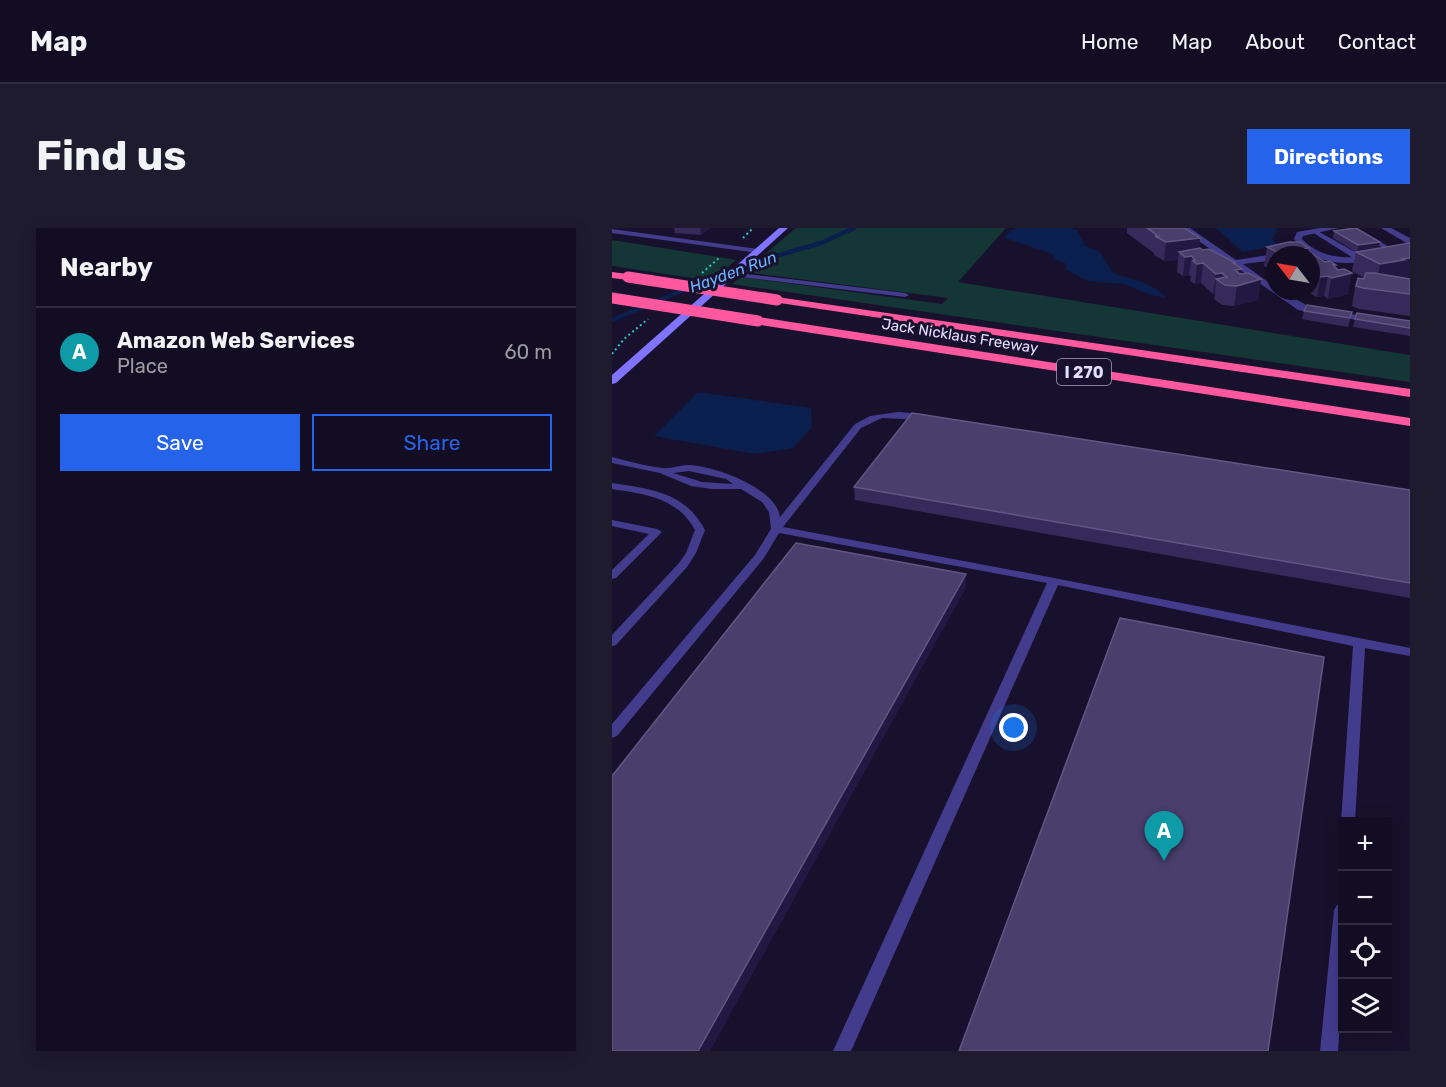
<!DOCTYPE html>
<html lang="en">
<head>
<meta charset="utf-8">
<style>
	:root { --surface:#120d22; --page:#1f1b2f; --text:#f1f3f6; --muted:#9c9ca5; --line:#312d40; --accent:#2563eb }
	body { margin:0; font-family:Rubik,sans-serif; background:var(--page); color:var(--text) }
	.controls { position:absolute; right:18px; bottom:18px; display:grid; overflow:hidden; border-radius:0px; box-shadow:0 3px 15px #0003 }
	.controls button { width:54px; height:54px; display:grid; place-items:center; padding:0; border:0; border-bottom:2px solid var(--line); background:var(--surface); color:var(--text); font:30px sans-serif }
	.compass { position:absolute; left:654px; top:18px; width:54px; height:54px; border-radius:50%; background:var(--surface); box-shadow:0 3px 15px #0003; rotate:301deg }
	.you { position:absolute; left:402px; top:500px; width:21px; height:21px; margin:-15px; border:4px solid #fff; border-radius:50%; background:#1a73e8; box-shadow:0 0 0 9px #1a73e833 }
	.badge { display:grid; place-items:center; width:39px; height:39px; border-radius:50%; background:var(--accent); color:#fff; font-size:20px; font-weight:700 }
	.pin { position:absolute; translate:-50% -50px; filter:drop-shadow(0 2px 3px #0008) }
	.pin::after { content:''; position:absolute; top:32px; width:21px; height:18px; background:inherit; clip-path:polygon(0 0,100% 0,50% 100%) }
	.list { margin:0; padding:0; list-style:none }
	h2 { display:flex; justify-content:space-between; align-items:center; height:78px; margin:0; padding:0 24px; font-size:26px }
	h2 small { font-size:20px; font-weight:400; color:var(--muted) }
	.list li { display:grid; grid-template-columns:39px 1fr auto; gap:18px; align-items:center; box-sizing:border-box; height:90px; padding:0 24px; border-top:2px solid var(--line) }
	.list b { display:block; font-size:22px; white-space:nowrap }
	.list p { margin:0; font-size:20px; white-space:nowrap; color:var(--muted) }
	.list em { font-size:20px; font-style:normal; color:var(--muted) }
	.actions { display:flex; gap:12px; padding:18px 24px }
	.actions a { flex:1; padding:14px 0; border:2px solid var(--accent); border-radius:0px; text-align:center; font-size:21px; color:var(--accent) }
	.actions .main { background:var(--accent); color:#fff }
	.icon { flex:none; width:33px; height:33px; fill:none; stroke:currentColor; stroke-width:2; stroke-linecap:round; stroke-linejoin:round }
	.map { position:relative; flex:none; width:798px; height:823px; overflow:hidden; border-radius:0px }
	header { display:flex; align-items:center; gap:36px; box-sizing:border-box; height:84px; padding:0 30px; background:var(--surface); border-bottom:2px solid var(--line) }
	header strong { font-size:28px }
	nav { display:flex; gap:33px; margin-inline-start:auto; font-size:21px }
	.intro { display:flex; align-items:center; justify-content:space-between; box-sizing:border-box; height:144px; padding:0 36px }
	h1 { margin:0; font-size:42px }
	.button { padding:15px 27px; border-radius:0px; background:var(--accent); color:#fff; font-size:21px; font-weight:700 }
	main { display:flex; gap:36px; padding:0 36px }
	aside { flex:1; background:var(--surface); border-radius:0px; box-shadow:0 3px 15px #0003 }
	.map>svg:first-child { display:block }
</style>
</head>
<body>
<header>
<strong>Map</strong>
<nav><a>Home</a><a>Map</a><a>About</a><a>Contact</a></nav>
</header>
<div class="intro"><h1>Find us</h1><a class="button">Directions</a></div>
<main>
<aside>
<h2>Nearby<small></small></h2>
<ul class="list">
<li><span class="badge" style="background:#0f9aa8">A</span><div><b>Amazon Web Services</b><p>Place</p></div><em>60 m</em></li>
</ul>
<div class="actions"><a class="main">Save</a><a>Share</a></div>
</aside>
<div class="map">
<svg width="798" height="823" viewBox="0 0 798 823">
	<rect width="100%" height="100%" fill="#18112d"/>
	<path fill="#143637" d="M 184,0 L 394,0 L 346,54 L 798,127 L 798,154 L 120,56 L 129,49 L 330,76 L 336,70 L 132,44 Z
		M 0,12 L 119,31 L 124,32 L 100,53 L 0,38 Z"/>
	<path fill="#0a1f4d" d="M 404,0 L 458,0 L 465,2 L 473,18 L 488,24 L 501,45 C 517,51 544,55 554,70 L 536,66 L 512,56 L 476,53 L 453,41 L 455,36 L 441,31 L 441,26 L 393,10 L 395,5 Z
		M 602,0 L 663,0 L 665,3 L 660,11 L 667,17 L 631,24 C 620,16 614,6 602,0 Z
		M 86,164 L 199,180 L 200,199 L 181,220 L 142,226 L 42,208 Z"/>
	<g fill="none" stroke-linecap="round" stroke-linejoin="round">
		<path stroke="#0a1f4d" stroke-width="4.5" d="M 0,92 L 129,38 L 209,15 L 242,0"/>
		<path stroke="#2fc1c1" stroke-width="2" stroke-dasharray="2 3" stroke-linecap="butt" d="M 131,10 L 141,0
			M 90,45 L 107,30
			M 0,126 L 12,111 L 36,91"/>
		<path fill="#433c8d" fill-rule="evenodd" d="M 734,0 L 742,0 L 787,24 L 781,25 Z
			M 0,1 L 146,21 L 149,23 L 146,25 L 0,5 Z
			M 702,1 L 752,29 L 753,31 L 746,33 L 700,4 L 699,3 Z
			M 118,44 L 293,65 L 297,67 L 293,69 L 121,48 L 118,48 Z
			M 286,184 L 312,186 L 317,189 L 312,192 L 270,190 L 249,200 L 171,299 L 442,350 L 798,420 L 798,428 L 753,420 L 743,594 L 730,594 L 730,597 L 729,594 L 741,418 L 446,357 L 239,823 L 221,823 L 435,355 L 167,305 L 152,330 L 5,508 L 0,510 L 0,496 L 143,327 L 159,301 L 157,284 L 150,274 L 129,261 L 100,261 L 79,258 L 48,245 L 0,235 L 0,229 C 16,233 33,238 50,240 C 59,241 68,237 77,237 C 103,238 164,260 168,289 L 243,196 L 258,188 ZM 77,243 L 114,251 L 121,256 L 90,254 L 61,245 Z
			M 0,255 C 39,261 73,264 93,302 L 84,325 L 75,339 L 4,417 L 0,418 L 0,407 L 67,335 L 74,325 L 83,302 C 66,270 33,266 0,261 Z
			M 0,292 L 45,301 L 50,304 L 4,350 L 0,351 L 0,342 L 37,306 L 0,298 Z
			M 730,676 L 730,766 L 726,823 L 708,823 L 722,682 L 725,677 Z"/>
		<path fill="#433c8d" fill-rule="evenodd" d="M 568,0 L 578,0 L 624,32 L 663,26 L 666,27 L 663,27 L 663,32 L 631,36 L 663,59 L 663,63 L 669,63 L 700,80 L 798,95 L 798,101 L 686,82 Z
			M 708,0 L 727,0 L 691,8 L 690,11 C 719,41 762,27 798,19 L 798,25 C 758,33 711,48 682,11 L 685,4 Z
			M 769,0 L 779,0 L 798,10 L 798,17 Z"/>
		<path fill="#8074ff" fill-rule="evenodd" d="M 167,0 L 176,0 L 4,155 L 0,156 L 0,147 Z"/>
		<path fill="#ff589f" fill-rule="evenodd" d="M 0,44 L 16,46 L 21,49 L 16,52 L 0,50 Z
			M 165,69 L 798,161 L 798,169 L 161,74 L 159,72 Z
			M 146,89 L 798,190 L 798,198 L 142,96 L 140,93 Z"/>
		<path stroke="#ff589f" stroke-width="11" d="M 16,49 L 165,72
			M 0,70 L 146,93"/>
	</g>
	<path fill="#372a5a" d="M 62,0 L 98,0 L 89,7 L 63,5 Z
		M 515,0 L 572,0 L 587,20 L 623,37 L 630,41 L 629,46 L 649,51 L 646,72 L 622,78 L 610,77 L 602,71 L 603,66 L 601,66 L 589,55 L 583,56 L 578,53 L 579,49 L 577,47 L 571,48 L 565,44 L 566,32 L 552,33 L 542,27 L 542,25 L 515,5 Z
		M 722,3 L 766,20 L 798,15 L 798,49 L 790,50 L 798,51 L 798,88 L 747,81 L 740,78 L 744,54 L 752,51 L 752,50 L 740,43 L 744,24 L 721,10 Z
		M 655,19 L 696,24 L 723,39 L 726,42 L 736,66 L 716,71 L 712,68 L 705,69 L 693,63 L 699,63 L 699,27 L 663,27 L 663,44 L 652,38 Z
		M 692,83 L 740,84 L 736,99 L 690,91 Z
		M 743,91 L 798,93 L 798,108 L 741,99 Z
		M 242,259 L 798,262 L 798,370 L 243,272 Z"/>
	<path fill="#231841" d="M 88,0 L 98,0 L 89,7 Z
		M 588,10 L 586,30 L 580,28 L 577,47 L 571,48 L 573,29 L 567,24 L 566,32 L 552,33 L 554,14 Z
		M 768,14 L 766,21 L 745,25 L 746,17 Z
		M 697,20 L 695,27 L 687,21 Z
		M 675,24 L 674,27 L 667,27 L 667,25 Z
		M 798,30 L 798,49 L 764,56 L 768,36 Z
		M 591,35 L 589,55 L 583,56 L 585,36 Z
		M 721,37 L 724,37 L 721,50 L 740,45 L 736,66 L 716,71 Z
		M 630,41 L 628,57 L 649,51 L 646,72 L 622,78 L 625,58 L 623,42 Z
		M 610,45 L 609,54 L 604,51 L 603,66 L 601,66 L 604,46 Z
		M 716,48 L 712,68 L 705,69 L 709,49 Z
		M 354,346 L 354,360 L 98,823 L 86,823 Z"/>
	<path fill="#493e6c" stroke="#625783" stroke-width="1.5" d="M 535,0 L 572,0 L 588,10 L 554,14 L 543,8 L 546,8 Z
		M 744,0 L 768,14 L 746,17 L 722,3 Z
		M 677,14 L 688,14 L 697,20 L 687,21 L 692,25 L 698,24 L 713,34 L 718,33 L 724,37 L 721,37 L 726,42 L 732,41 L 740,45 L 720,50 L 716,48 L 709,49 L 699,44 L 699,27 L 679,27 L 675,24 L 667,25 L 655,19 Z
		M 798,15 L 798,30 L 790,31 L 792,32 L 768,36 L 744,24 Z
		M 588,20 L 591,22 L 597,21 L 624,35 L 621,35 L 630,41 L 623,42 L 628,46 L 636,45 L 649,51 L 625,58 L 613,57 L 604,51 L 615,49 L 610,45 L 604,46 L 591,35 L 585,36 L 581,33 L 583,32 L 580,28 L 573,29 L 567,24 Z
		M 754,45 L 762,45 L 798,51 L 798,66 L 751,60 L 744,58 L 746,50 L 752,51 Z
		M 695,77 L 740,84 L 738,90 L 692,83 Z
		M 745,85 L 798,93 L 798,100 L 743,91 Z
		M 300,185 L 798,262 L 798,355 L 242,259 Z
		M 184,315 L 354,346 L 86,823 L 0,823 L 0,548 Z
		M 508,390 L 712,429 L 656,823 L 347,823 Z"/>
	<g text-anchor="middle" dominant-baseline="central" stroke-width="6" stroke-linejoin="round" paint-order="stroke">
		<g font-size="15" fill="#e3ddff" stroke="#18112d">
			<text transform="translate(348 108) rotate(9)">Jack Nicklaus Freeway</text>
		</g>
		<g font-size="16" font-style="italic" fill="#6bb2ff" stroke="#18112d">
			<text transform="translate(121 44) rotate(-20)">Hayden Run</text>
		</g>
		<rect fill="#18112d" stroke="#a6a0c0" stroke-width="1.5" x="445" y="131" width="54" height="26" rx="4.5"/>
		<g font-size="16" font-weight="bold" fill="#e3ddff">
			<text x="472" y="144">I 270</text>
		</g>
	</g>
</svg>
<div class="controls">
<button>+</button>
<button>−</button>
<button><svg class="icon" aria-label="locate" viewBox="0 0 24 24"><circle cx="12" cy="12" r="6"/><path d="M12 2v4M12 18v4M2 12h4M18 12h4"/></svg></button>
<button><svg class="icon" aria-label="layers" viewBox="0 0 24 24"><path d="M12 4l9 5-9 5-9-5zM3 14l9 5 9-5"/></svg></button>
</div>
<svg class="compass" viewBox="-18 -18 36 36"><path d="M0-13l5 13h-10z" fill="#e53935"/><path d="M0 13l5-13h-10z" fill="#9c9ca5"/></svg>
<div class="you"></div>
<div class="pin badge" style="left:552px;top:633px;background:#0f9aa8">A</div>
</div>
</main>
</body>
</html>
